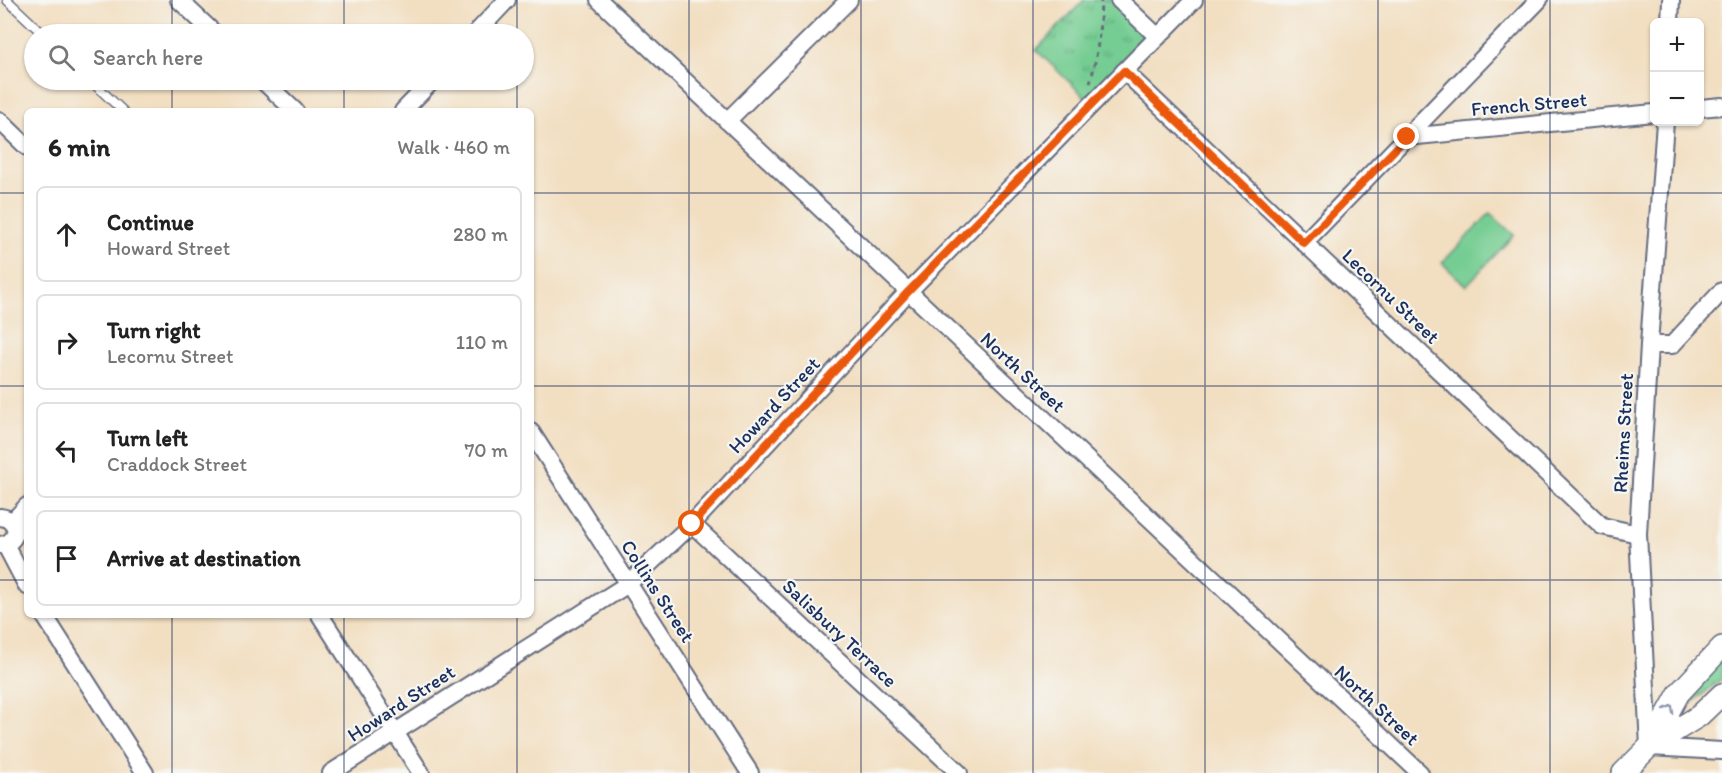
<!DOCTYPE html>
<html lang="en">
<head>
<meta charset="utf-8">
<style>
	:root { --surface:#fff; --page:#f2f2f2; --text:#222; --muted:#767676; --line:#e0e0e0 }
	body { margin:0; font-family:Itim,sans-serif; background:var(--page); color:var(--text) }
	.controls { position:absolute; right:18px; top:18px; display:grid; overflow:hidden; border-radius:9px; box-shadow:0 2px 4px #0004 }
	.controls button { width:54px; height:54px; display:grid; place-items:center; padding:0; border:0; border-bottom:2px solid var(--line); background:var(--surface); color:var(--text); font:30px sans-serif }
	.stop { position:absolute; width:18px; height:18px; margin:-14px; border:4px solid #ea580c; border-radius:50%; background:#fff }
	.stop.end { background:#ea580c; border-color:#fff; box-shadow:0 2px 6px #0008 }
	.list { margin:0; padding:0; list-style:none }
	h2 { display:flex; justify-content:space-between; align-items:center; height:78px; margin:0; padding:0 24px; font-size:26px }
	h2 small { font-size:20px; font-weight:400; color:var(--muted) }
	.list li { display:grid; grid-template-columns:39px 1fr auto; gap:18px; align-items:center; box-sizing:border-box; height:96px; margin:0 12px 12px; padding:0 12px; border:2px solid var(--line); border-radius:9px }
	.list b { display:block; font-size:22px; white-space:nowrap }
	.list p { margin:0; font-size:20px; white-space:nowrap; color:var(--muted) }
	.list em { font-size:20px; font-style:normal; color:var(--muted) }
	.icon { flex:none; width:33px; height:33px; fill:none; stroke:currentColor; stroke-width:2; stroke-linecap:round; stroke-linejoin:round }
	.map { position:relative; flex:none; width:1722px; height:773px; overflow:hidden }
	.search { position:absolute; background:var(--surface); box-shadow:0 2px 4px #0004; left:24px; top:24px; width:510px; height:66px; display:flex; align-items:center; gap:15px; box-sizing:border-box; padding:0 21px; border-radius:33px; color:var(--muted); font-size:22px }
	.panel { position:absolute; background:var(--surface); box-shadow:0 2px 4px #0004; left:24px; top:108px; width:510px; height:510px; border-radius:9px }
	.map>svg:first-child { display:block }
</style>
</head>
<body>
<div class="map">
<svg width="1722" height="773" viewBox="0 0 1722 773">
	<defs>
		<pattern id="grass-tufts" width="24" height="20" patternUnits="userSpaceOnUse" patternTransform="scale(1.5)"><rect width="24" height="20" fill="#76cd93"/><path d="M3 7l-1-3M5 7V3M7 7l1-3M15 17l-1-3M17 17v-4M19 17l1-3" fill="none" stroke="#60a77b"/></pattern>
	</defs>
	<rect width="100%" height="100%" fill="#f6f6f2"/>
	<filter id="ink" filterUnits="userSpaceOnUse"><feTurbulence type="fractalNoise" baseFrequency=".0167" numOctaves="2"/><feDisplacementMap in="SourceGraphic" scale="12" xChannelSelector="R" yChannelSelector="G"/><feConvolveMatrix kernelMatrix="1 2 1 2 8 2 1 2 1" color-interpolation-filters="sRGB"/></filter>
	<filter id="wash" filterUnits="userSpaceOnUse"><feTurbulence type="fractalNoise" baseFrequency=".008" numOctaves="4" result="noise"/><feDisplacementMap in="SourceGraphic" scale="24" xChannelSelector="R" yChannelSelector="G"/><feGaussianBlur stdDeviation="1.35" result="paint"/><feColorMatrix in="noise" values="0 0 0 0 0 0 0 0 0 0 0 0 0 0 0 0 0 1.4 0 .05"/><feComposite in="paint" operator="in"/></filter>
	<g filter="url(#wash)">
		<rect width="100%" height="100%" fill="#f2dec0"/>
		<path fill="url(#grass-tufts)" stroke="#487e78" stroke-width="1.5" d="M 1084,0 L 1116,0 L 1152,36 L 1089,101 L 1036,50 Z
			M 1722,655 L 1722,679 L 1690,704 L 1686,704 L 1686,700 Z"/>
		<path fill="#76cd93" stroke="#487e78" stroke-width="1.5" d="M 1490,213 L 1514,235 L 1466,286 L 1442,263 Z"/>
	</g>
	<g filter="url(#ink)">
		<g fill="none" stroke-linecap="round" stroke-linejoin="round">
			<g stroke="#666c80" stroke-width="11">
				<path id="service" d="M 7,0 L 43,34
					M 90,80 L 123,111"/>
			</g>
			<g stroke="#666c80" stroke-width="20">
				<path id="minor" d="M 179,0 L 215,34
					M 599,0 L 1420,773
					M 1119,0 L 1158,37
					M 1670,22 L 1671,0
					M 475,34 L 507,0
					M 1124,71 L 1602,526 L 1638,534
					M 262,80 L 295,111
					M 1700,108 L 1722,106
					M 403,111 L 433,80
					M 0,121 L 27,147
					M 727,121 L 849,0
					M 1665,122 L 1649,345 L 1638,534 L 1649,747 L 1722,751
					M 1407,137 L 1654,113
					M 1304,243 L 1539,0
					M 1649,345 L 1672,345 L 1722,291
					M 531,432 L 750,773
					M 0,517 C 21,519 20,543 0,545
					M 12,522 L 27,506
					M 692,524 L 959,773
					M 5,544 L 27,586
					M 44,615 L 145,773
					M 320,615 L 421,773
					M 331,773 L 628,584 L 692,524 L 908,292 L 1194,0"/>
			</g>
			<g stroke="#666c80" stroke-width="24">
				<path id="tertiary" d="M 1651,744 L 1679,693 L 1722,647
					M 1623,773 L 1649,747 L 1699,716 L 1722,694"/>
			</g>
			<path stroke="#666c80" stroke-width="3" stroke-dasharray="4.5 4.5" stroke-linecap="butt" d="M 1090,83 C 1098,55 1100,29 1101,0"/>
			<use href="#service" stroke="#fff" stroke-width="8"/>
			<use href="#minor" stroke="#fff" stroke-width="16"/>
			<use href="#tertiary" stroke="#fff" stroke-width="21"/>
		</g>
		<defs><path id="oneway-chevron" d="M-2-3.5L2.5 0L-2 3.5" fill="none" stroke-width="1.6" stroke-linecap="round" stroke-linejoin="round" transform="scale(1.5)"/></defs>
		<use stroke="#8d97ae" href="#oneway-chevron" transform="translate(1670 709) rotate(-61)"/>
	</g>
	<g fill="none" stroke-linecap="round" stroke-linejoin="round" filter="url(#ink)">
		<path stroke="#ea580c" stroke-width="8" d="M 692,524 L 908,292 L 1124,71 L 1304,243 L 1407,137"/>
	</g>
	<path fill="none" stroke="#1b2f5e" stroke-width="1.5" stroke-opacity="0.55" d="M 172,0 L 172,34M 344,0 L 344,34M 517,0 L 517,34M 689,0 L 689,773M 861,0 L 861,773M 1033,0 L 1033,773M 1205,0 L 1205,773M 1378,0 L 1378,773M 1550,0 L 1550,773M 172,80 L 172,111M 344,80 L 344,111M 517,80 L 517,111M 0,193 L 27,193M 531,193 L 1722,193M 0,386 L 27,386M 531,386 L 1722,386M 0,580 L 27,580M 531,580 L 1722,580M 172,615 L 172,773M 344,615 L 344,773M 517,615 L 517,773"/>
	<g text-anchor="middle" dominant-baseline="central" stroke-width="4.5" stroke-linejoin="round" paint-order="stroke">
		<g font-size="20" fill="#1b2f5e" stroke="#f6f6f2">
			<text transform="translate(1529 104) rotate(-5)">French Street</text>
			<text transform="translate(1391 296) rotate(44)">Lecornu Street</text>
			<text transform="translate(1023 372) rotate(43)">North Street</text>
			<text transform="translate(774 405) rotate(-47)">Howard Street</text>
			<text transform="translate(1623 433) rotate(-87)">Rheims Street</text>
			<text transform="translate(658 591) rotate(57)">Collins Street</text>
			<text transform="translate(840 633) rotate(43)">Salisbury Terrace</text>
			<text transform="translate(401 703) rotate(-33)">Howard Street</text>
			<text transform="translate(1377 705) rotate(43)">North Street</text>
		</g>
	</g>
</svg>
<div class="controls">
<button>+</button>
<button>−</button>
</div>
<div class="stop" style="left:692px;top:524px"></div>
<div class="stop end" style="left:1407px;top:137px"></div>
<div class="search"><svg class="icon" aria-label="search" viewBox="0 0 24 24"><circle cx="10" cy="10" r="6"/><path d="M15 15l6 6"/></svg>Search here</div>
<section class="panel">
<h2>6 min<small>Walk · 460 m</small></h2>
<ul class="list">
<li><svg class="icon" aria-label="ahead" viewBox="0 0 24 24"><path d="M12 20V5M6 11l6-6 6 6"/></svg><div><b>Continue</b><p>Howard Street</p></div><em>280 m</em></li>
<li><svg class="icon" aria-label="right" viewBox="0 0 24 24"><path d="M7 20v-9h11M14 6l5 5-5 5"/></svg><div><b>Turn right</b><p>Lecornu Street</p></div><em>110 m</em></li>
<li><svg class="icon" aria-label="left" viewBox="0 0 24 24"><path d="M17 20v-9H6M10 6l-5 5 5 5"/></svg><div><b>Turn left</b><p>Craddock Street</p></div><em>70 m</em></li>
<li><svg class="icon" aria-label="arrive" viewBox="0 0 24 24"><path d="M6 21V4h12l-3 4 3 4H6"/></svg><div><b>Arrive at destination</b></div></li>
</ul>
</section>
</div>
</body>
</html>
